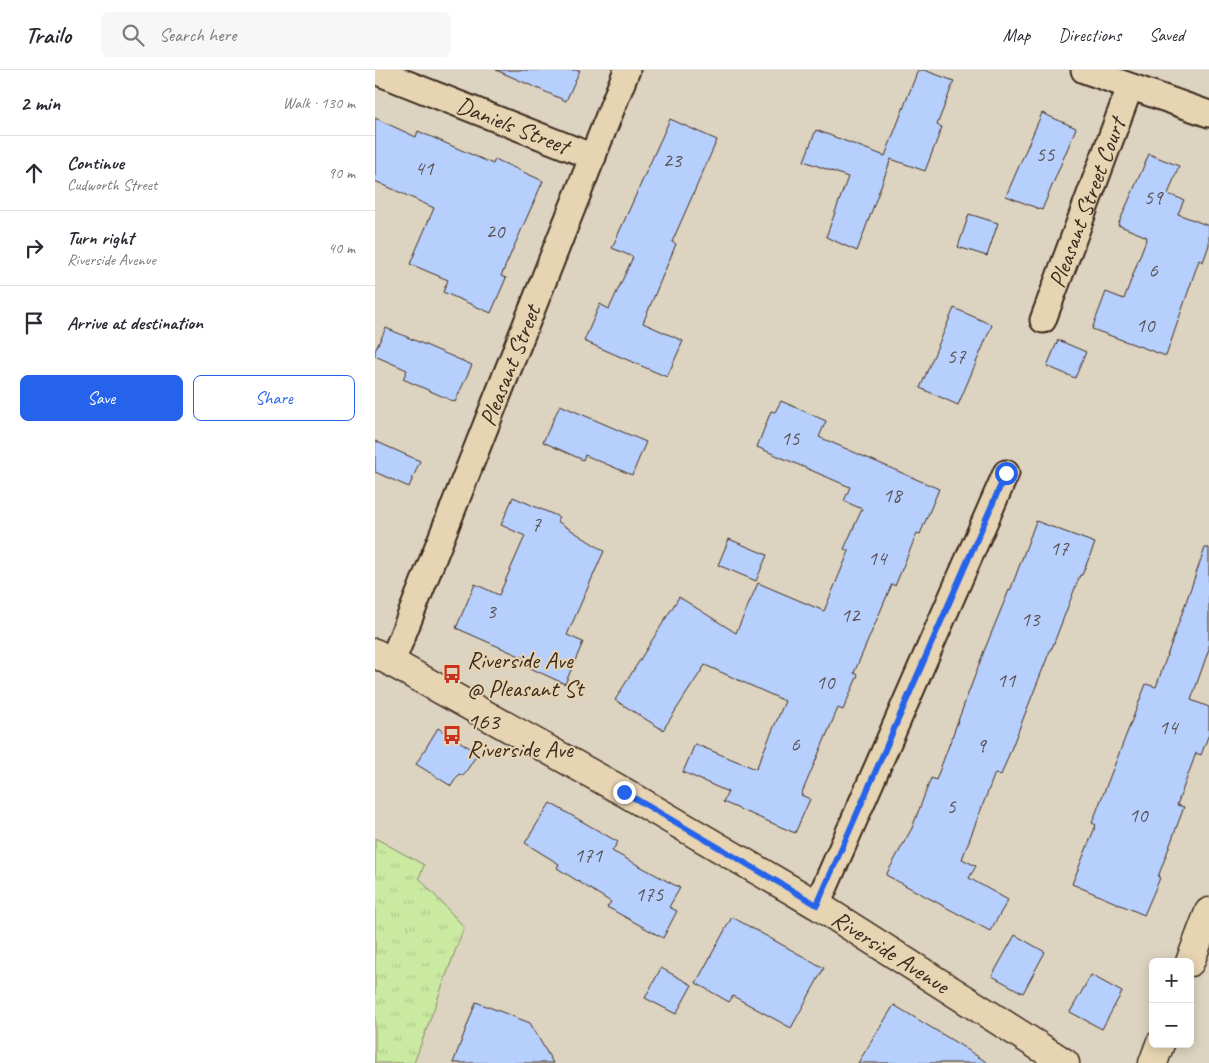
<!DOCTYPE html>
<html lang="en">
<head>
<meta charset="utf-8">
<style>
	:root { --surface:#fff; --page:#f7f7f7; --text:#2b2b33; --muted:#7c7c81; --line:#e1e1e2; --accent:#2563eb }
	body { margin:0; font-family:Caveat,sans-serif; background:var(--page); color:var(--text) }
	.controls { position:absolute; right:15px; bottom:15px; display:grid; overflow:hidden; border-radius:8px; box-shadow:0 2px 12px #0003 }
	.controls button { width:45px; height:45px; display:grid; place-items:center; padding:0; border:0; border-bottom:1px solid var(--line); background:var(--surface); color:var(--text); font:25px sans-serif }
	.stop { position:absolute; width:15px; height:15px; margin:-11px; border:4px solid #2563eb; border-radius:50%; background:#fff }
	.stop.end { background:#2563eb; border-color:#fff; box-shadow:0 1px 5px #0008 }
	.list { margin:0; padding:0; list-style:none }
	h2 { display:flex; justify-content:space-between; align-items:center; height:65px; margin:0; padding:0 20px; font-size:21px }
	h2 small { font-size:16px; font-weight:400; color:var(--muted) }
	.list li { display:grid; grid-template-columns:32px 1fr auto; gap:15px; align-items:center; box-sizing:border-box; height:75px; padding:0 20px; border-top:1px solid var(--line) }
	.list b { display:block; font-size:19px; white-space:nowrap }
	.list p { margin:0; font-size:16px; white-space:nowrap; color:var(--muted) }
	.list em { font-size:16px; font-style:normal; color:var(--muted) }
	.actions { display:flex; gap:10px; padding:15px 20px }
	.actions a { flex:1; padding:11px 0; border:1px solid var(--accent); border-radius:8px; text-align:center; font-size:18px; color:var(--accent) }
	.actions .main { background:var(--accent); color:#fff }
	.icon { flex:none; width:28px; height:28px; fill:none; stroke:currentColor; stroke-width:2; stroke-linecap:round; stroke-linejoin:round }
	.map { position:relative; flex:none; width:834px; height:993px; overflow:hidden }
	header { display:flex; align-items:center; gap:30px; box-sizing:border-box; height:70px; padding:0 25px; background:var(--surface); border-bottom:1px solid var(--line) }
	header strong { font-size:24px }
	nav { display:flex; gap:28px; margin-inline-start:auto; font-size:18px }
	.search { width:350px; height:45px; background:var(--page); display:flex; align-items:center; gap:12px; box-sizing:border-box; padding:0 18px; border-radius:8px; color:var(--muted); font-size:19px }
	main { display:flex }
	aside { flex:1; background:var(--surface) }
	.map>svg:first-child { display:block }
</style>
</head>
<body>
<header>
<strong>Trailo</strong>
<div class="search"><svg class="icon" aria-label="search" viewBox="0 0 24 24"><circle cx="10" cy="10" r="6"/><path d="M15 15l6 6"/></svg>Search here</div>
<nav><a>Map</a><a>Directions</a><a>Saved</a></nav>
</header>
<main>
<aside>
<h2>2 min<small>Walk · 130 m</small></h2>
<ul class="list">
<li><svg class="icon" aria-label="ahead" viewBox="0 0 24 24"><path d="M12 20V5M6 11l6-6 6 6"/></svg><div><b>Continue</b><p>Cudworth Street</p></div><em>90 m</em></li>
<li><svg class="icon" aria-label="right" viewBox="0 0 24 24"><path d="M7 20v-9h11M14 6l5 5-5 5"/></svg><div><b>Turn right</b><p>Riverside Avenue</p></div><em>40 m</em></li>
<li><svg class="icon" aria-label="arrive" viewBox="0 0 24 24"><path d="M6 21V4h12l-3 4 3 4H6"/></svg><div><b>Arrive at destination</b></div></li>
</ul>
<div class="actions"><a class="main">Save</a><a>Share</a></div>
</aside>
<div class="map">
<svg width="834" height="993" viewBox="0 0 834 993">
	<defs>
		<pattern id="park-tufts" width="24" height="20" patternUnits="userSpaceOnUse" patternTransform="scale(1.25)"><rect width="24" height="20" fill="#caeaa2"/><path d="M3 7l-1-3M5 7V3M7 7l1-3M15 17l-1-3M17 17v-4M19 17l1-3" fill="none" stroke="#aec98b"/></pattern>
	</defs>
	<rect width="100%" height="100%" fill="#ddd3c1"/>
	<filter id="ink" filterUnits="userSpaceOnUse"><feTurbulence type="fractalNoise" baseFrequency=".02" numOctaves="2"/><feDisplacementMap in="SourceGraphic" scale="10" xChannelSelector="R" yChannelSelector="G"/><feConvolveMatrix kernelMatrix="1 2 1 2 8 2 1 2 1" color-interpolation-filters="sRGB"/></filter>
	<g filter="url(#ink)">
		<path fill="url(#park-tufts)" stroke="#828a60" d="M 0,768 L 49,795 L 44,808 L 89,857 L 39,993 L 0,993 Z"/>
		<path fill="#b6cffd" stroke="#3b2a1e" d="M 121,0 L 205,0 L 191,31 Z
			M 543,0 L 549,0 L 579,11 L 562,55 L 567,57 L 550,101 L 516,89 L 482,181 L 451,167 L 473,107 L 429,91 L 441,60 L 510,86 Z
			M 667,43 L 701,58 L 667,140 L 631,126 Z
			M 0,48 L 41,67 L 43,61 L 118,94 L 120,89 L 168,111 L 126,206 L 131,208 L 116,243 L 68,222 L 73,210 L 35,194 L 59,138 L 0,111 Z
			M 295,49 L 342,70 L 297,172 L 301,174 L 268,253 L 308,271 L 292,307 L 209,271 L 225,234 L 234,239 L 258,187 L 237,178 Z
			M 774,84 L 804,96 L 793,124 L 809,130 L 803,144 L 834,156 L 834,175 L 828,192 L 824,190 L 791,286 L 717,259 L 731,222 L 749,229 L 772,167 L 743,155 Z
			M 594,144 L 623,153 L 612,186 L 583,177 Z
			M 579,238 L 617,255 L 583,335 L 545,318 Z
			M 11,258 L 97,295 L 80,332 L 28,309 L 32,300 L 0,286 L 0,281 Z
			M 683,270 L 711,282 L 700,308 L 672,296 Z
			M 406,331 L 451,351 L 444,367 L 564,419 L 545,464 L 542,463 L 520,516 L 517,514 L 479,603 L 483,605 L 468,640 L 463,638 L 426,725 L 435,729 L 420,763 L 348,732 L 353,722 L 308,702 L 320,674 L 381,699 L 410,631 L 330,595 L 288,660 L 240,630 L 304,527 L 361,563 L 383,513 L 449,541 L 474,481 L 469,479 L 487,439 L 469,431 L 475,417 L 382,377 L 396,341 L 400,342 Z
			M 185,335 L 271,372 L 257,405 L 210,385 L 208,390 L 168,372 Z
			M 0,371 L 45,391 L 34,417 L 0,402 Z
			M 138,427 L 184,447 L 182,451 L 229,481 L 192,565 L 208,572 L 190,614 L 153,597 L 156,591 L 81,558 L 100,514 L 124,525 L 150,466 L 126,455 Z
			M 661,451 L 720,473 L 707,505 L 705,505 L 677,578 L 676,578 L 626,705 L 620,703 L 587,789 L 601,796 L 594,808 L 633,830 L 615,861 L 511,805 L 537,758 L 556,708 L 561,710 L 609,581 L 634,520 L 635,521 Z
			M 354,469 L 392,485 L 381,511 L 343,495 Z
			M 830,478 L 834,478 L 834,579 L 816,630 L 834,637 L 834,664 L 826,685 L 821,683 L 802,735 L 809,737 L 783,807 L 785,808 L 769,845 L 697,814 L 721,755 L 717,753 L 771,614 L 781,617 Z
			M 63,658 L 103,683 L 88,706 L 84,704 L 76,716 L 41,694 Z
			M 175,733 L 243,772 L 237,781 L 305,818 L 294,837 L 302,841 L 288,868 L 232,837 L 236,832 L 182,798 L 184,794 L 150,773 Z
			M 357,847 L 449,898 L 416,958 L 358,926 L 354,932 L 321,913 Z
			M 640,865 L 670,882 L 648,923 L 617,906 Z
			M 286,898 L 317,915 L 301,944 L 270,928 Z
			M 716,905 L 747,922 L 727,959 L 695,942 Z
			M 101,932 L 155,953 L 178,993 L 78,993 Z
			M 519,935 L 585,975 L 613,993 L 483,993 Z"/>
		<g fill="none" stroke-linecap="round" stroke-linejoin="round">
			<g stroke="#3b2a1e" stroke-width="29">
				<g id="street">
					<path d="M 709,0 L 834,44"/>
					<path id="s1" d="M 0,1 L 218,87"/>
					<path id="s2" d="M 668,250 L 755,17"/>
					<path id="s3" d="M 17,592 L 252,0"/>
					<path d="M 442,835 L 631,403"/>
				</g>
			</g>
			<g stroke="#3b2a1e" stroke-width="31">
				<g id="secondary">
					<path id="s4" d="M 0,583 L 249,722 L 442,835 L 690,993"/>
					<path d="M 815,892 L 834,842"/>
					<path d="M 778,993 L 785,974"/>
				</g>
			</g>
			<use href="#street" stroke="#e7d4b2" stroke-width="25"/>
			<use href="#secondary" stroke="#e7d4b2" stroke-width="28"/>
		</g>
	</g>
	<g fill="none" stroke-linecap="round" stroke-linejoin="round" filter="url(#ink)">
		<path stroke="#2563eb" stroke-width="6" d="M 249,722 L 442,835 L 631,403"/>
	</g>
	<defs>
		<g id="bus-bare" transform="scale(1.5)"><path d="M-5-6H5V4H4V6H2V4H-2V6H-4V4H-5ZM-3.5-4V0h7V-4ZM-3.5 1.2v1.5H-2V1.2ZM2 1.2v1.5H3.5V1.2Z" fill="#c8321e" stroke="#e7d4b2" stroke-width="2.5" paint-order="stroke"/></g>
	</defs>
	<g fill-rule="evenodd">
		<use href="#bus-bare" x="77" y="604"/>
		<use href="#bus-bare" x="77" y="665"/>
	</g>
	<g text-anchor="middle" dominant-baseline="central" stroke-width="4" stroke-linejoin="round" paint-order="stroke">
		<g font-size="21" fill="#5a5356">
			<text x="670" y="84">55</text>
			<text x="297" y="90">23</text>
			<text x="49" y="98">41</text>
			<text x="778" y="127">59</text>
			<text x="120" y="161">20</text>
			<text x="778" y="200">6</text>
			<text x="770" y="255">10</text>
			<text x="581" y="286">57</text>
			<text x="415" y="368">15</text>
			<text x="517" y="425">18</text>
			<text x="161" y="454">7</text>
			<text x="684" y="478">17</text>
			<text x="502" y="488">14</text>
			<text x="116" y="541">3</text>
			<text x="475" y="545">12</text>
			<text x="655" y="549">13</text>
			<text x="631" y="610">11</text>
			<text x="450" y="612">10</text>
			<text x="793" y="657">14</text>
			<text x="420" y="674">6</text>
			<text x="606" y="675">9</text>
			<text x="576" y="736">5</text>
			<text x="763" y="745">10</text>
			<text x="213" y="785">171</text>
			<text x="274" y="824">175</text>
		</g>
		<g font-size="24" fill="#3b2a1e" stroke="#e7d4b2">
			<text stroke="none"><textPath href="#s1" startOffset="148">Daniels Street</textPath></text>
			<text stroke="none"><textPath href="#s2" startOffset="125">Pleasant Street Court</textPath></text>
			<text stroke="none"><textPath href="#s3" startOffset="319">Pleasant Street</textPath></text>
			<text stroke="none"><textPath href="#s4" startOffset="596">Riverside Avenue</textPath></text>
		</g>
		<g font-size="24" fill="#3b2a1e" stroke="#e7d4b2" text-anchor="start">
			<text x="92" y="590">Riverside Ave<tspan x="92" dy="28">@ Pleasant St</tspan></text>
			<text x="92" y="651">163<tspan x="92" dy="28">Riverside Ave</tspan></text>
		</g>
	</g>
</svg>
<div class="controls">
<button>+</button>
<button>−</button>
</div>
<div class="stop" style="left:631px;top:403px"></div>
<div class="stop end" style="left:249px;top:722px"></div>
</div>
</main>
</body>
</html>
